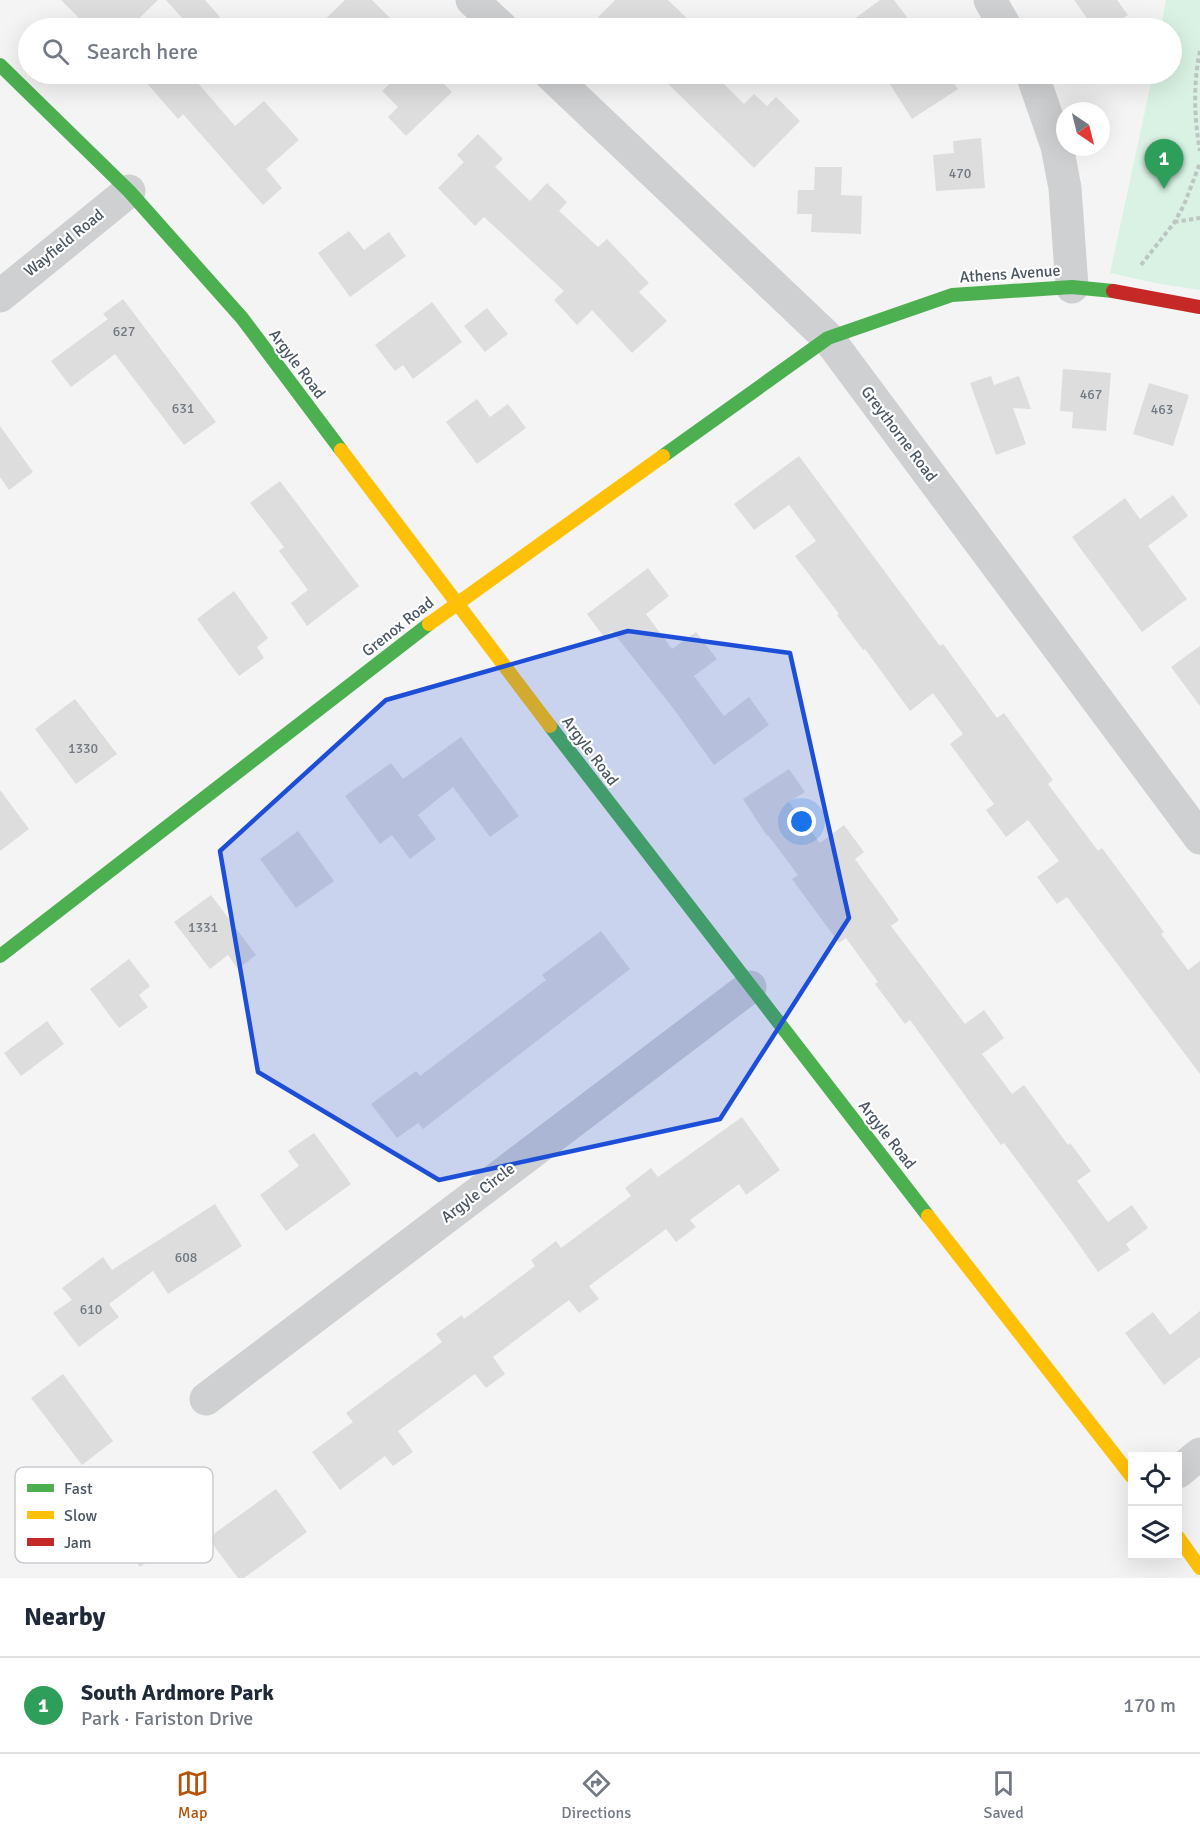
<!DOCTYPE html>
<html lang="en">
<head>
<meta charset="utf-8">
<style>
	:root { --surface:#fff; --page:#f2f2f3; --text:#1f2937; --muted:#747a83; --line:#e0e1e3; --accent:#b45309 }
	body { margin:0; font-family:Signika,sans-serif; background:var(--page); color:var(--text) }
	.controls { position:absolute; right:18px; bottom:18px; display:grid; overflow:hidden; border-radius:0px; box-shadow:0 6px 24px #0002 }
	.controls button { width:54px; height:54px; display:grid; place-items:center; padding:0; border:0; border-bottom:2px solid var(--line); background:var(--surface); color:var(--text); font:30px sans-serif }
	.compass { position:absolute; left:1056px; top:102px; width:54px; height:54px; border-radius:50%; background:var(--surface); box-shadow:0 6px 24px #0002; rotate:145deg }
	.you { position:absolute; left:802px; top:822px; width:21px; height:21px; margin:-15px; border:4px solid #fff; border-radius:50%; background:#1a73e8; box-shadow:0 0 0 9px #1a73e833 }
	.badge { display:grid; place-items:center; width:39px; height:39px; border-radius:50%; background:var(--accent); color:#fff; font-size:20px; font-weight:700 }
	.pin { position:absolute; translate:-50% -50px; filter:drop-shadow(0 2px 3px #0008) }
	.pin::after { content:''; position:absolute; top:32px; width:21px; height:18px; background:inherit; clip-path:polygon(0 0,100% 0,50% 100%) }
	.list { margin:0; padding:0; list-style:none }
	h2 { display:flex; justify-content:space-between; align-items:center; height:78px; margin:0; padding:0 24px; font-size:26px }
	h2 small { font-size:20px; font-weight:400; color:var(--muted) }
	.list li { display:grid; grid-template-columns:39px 1fr auto; gap:18px; align-items:center; box-sizing:border-box; height:96px; padding:0 24px; border-top:2px solid var(--line) }
	.list b { display:block; font-size:22px; white-space:nowrap }
	.list p { margin:0; font-size:20px; white-space:nowrap; color:var(--muted) }
	.list em { font-size:20px; font-style:normal; color:var(--muted) }
	.icon { flex:none; width:33px; height:33px; fill:none; stroke:currentColor; stroke-width:2; stroke-linecap:round; stroke-linejoin:round }
	.map { position:relative; flex:none; width:1200px; height:1578px; overflow:hidden }
	.search { position:absolute; background:var(--surface); box-shadow:0 6px 24px #0002; left:18px; right:18px; top:18px; height:66px; display:flex; align-items:center; gap:15px; box-sizing:border-box; padding:0 21px; border-radius:33px; color:var(--muted); font-size:22px }
	.sheet { height:174px; background:var(--surface) }
	nav { display:flex; justify-content:space-around; align-items:center; box-sizing:border-box; height:84px; border-top:2px solid var(--line); background:var(--surface); font-size:16px; color:var(--muted) }
	nav a { display:grid; justify-items:center; gap:3px }
	nav .on { color:var(--accent) }
	.map>svg:first-child { display:block }
</style>
</head>
<body>
<div class="map">
<svg width="1200" height="1578" viewBox="0 0 1200 1578">
	<rect width="100%" height="100%" fill="#f4f4f4"/>
	<path fill="#d9f2e3" d="M 1166,0 L 1200,0 L 1200,290 L 1155,283 L 1110,273 L 1153,74 L 1172,74 L 1172,28 L 1161,28 Z"/>
	<path fill="#ddddde" d="M 61,0 L 158,0 L 129,28 L 89,28 Z
		M 166,0 L 205,0 L 220,17 L 206,28 L 191,28 Z
		M 345,0 L 372,0 L 400,28 L 316,28 Z
		M 615,0 L 668,0 L 697,28 L 610,28 L 598,17 Z
		M 880,0 L 894,0 L 915,28 L 842,28 Z
		M 1074,0 L 1117,0 L 1128,15 L 1107,28 L 1094,28 Z
		M 139,74 L 190,74 L 235,126 L 264,101 L 299,140 L 266,169 L 282,188 L 263,205 L 183,114 L 178,119 Z
		M 400,74 L 434,74 L 452,92 L 406,136 L 388,117 L 398,107 L 382,91 Z
		M 658,74 L 714,74 L 744,104 L 754,94 L 767,106 L 776,97 L 800,121 L 754,168 Z
		M 903,74 L 947,74 L 958,89 L 912,119 L 889,83 Z
		M 478,134 L 503,159 L 495,167 L 530,201 L 547,183 L 567,202 L 559,211 L 598,247 L 607,239 L 649,283 L 639,292 L 667,321 L 632,353 L 592,310 L 577,325 L 554,300 L 564,291 L 484,217 L 475,226 L 438,188 L 464,162 L 457,155 Z
		M 981,138 L 985,188 L 936,191 L 933,155 L 954,153 L 953,141 Z
		M 815,167 L 842,167 L 841,195 L 862,196 L 861,234 L 811,232 L 812,214 L 797,214 L 798,190 L 814,190 Z
		M 349,231 L 364,250 L 389,232 L 406,256 L 350,297 L 318,253 Z
		M 123,299 L 216,422 L 184,445 L 115,354 L 71,387 L 51,361 L 108,319 L 103,314 Z
		M 432,302 L 462,342 L 413,379 L 403,365 L 395,371 L 375,345 Z
		M 487,308 L 508,334 L 485,352 L 464,326 Z
		M 1063,369 L 1111,373 L 1106,431 L 1072,428 L 1073,412 L 1060,411 Z
		M 991,376 L 994,385 L 1019,376 L 1031,409 L 1013,408 L 1026,444 L 996,455 L 970,383 Z
		M 1149,383 L 1189,395 L 1173,446 L 1133,434 Z
		M 477,399 L 490,417 L 508,404 L 526,428 L 477,464 L 446,422 Z
		M 0,426 L 33,472 L 9,490 L 0,477 Z
		M 799,456 L 940,646 L 943,644 L 997,718 L 1004,713 L 1053,780 L 1048,784 L 1098,851 L 1102,848 L 1164,932 L 1161,934 L 1188,970 L 1200,961 L 1200,1074 L 1067,897 L 1057,904 L 1037,877 L 1059,861 L 1028,820 L 1006,837 L 986,810 L 994,804 L 950,744 L 963,734 L 933,693 L 910,711 L 865,649 L 863,650 L 837,615 L 839,614 L 795,556 L 816,541 L 789,505 L 754,530 L 734,504 Z
		M 280,481 L 359,586 L 307,626 L 291,603 L 308,590 L 279,551 L 284,547 L 250,503 Z
		M 1173,495 L 1188,516 L 1148,546 L 1187,599 L 1142,632 L 1072,537 L 1125,498 L 1140,519 Z
		M 648,568 L 669,596 L 646,614 L 672,649 L 696,632 L 717,659 L 694,676 L 724,716 L 749,697 L 769,725 L 714,765 L 673,708 L 612,631 L 604,637 L 587,614 Z
		M 234,591 L 268,638 L 257,647 L 264,658 L 239,676 L 197,619 Z
		M 1200,646 L 1200,706 L 1171,667 Z
		M 75,699 L 117,754 L 76,784 L 35,729 Z
		M 461,737 L 519,816 L 490,837 L 453,787 L 418,815 L 436,839 L 410,859 L 392,835 L 380,844 L 345,796 L 391,763 L 403,779 Z
		M 789,769 L 805,792 L 789,802 L 820,843 L 844,825 L 864,852 L 855,859 L 899,920 L 891,926 L 965,1024 L 984,1010 L 1004,1038 L 982,1054 L 1012,1094 L 1024,1085 L 1068,1145 L 1070,1143 L 1091,1171 L 1077,1181 L 1108,1222 L 1132,1205 L 1148,1228 L 1126,1244 L 1130,1250 L 1098,1272 L 1071,1233 L 1004,1143 L 1001,1145 L 910,1020 L 905,1024 L 875,984 L 878,982 L 846,938 L 839,943 L 792,879 L 798,875 L 768,835 L 767,836 L 743,799 Z
		M 0,790 L 29,829 L 0,851 Z
		M 298,831 L 334,881 L 296,908 L 260,859 Z
		M 211,895 L 256,955 L 238,969 L 228,955 L 210,969 L 174,922 Z
		M 601,931 L 630,969 L 423,1129 L 418,1123 L 397,1138 L 371,1104 L 416,1071 L 420,1076 L 546,980 L 542,975 Z
		M 129,959 L 150,986 L 139,995 L 148,1007 L 119,1028 L 90,989 Z
		M 47,1021 L 64,1044 L 21,1076 L 4,1053 Z
		M 742,1117 L 780,1170 L 746,1195 L 739,1184 L 690,1220 L 696,1227 L 676,1242 L 666,1229 L 589,1286 L 599,1299 L 579,1313 L 569,1300 L 493,1357 L 505,1374 L 486,1388 L 475,1374 L 398,1431 L 413,1452 L 393,1466 L 385,1456 L 340,1490 L 312,1452 L 353,1422 L 346,1413 L 442,1342 L 436,1334 L 462,1315 L 464,1319 L 535,1266 L 531,1260 L 556,1241 L 561,1248 L 631,1196 L 625,1188 L 651,1168 L 658,1177 Z
		M 314,1133 L 351,1184 L 286,1231 L 260,1195 L 299,1166 L 288,1151 Z
		M 215,1204 L 242,1246 L 168,1294 L 153,1271 L 109,1304 L 119,1317 L 79,1347 L 53,1313 L 72,1300 L 62,1288 L 103,1257 L 112,1270 Z
		M 1200,1311 L 1200,1357 L 1164,1385 L 1125,1333 L 1153,1312 L 1170,1335 Z
		M 63,1374 L 113,1441 L 82,1465 L 31,1398 Z
		M 138,1477 L 182,1536 L 140,1567 L 96,1508 Z
		M 276,1489 L 307,1532 L 244,1578 L 238,1578 L 208,1538 Z"/>
	<g fill="none" stroke-linecap="round" stroke-linejoin="round">
		<path stroke="#bcc7c4" stroke-width="4" stroke-dasharray="4.5 3" stroke-linecap="butt" d="M 1200,51 C 1193,84 1194,118 1200,151
			M 1174,222 L 1200,218
			M 1141,265 L 1174,223 L 1184,205 L 1200,163"/>
		<path stroke="#ced0d2" stroke-width="33" d="M 472,0 L 502,28
			M 990,0 L 1006,28
			M 550,74 L 828,338 L 1200,838
			M 1032,74 L 1057,146 L 1065,188 L 1072,287
			M 0,296 L 129,191
			M 206,1399 L 750,987
			M 1178,1472 L 1200,1454"/>
		<path stroke="#4caf50" stroke-width="14" d="M 0,65 L 129,191 L 242,318 L 341,450
			M 663,456 L 828,338 L 952,295 L 1072,287 L 1113,291
			M 550,726 L 928,1216
			M 0,956 L 429,624"/>
		<path stroke="#ffc107" stroke-width="14" d="M 341,450 L 550,726
			M 429,624 L 663,456
			M 928,1216 L 1132,1477
			M 1178,1537 L 1200,1568"/>
		<path stroke="#c62828" stroke-width="14" d="M 1113,291 L 1200,307"/>
	</g>
	<path fill="#1d4ed8" fill-opacity="0.2" stroke="#1d4ed8" stroke-width="4.5" stroke-linejoin="round" d="M 628,631 L 790,653 L 849,918 L 720,1119 L 439,1180 L 258,1072 L 220,851 L 386,700 Z"/>
	<g text-anchor="middle" dominant-baseline="central" stroke-width="4.5" stroke-linejoin="round" paint-order="stroke">
		<g font-size="14" fill="#707881">
			<text x="960" y="173">470</text>
			<text x="124" y="331">627</text>
			<text x="1091" y="394">467</text>
			<text x="183" y="408">631</text>
			<text x="1162" y="409">463</text>
			<text x="83" y="748">1330</text>
			<text x="203" y="927">1331</text>
			<text x="186" y="1257">608</text>
			<text x="91" y="1309">610</text>
		</g>
		<g font-size="16" fill="#4a5661" stroke="#fff">
			<text transform="translate(64 243) rotate(-39)">Wayfield Road</text>
			<text transform="translate(1010 274) rotate(-4)">Athens Avenue</text>
			<text transform="translate(297 364) rotate(53)">Argyle Road</text>
			<text transform="translate(899 434) rotate(53)">Greythorne Road</text>
			<text transform="translate(398 627) rotate(-38)">Grenox Road</text>
			<text transform="translate(590 751) rotate(53)">Argyle Road</text>
			<text transform="translate(887 1135) rotate(52)">Argyle Road</text>
			<text transform="translate(478 1193) rotate(-37)">Argyle Circle</text>
		</g>
	</g>
	<rect x="15" y="1467" width="198" height="96" rx="9" fill="#fff" stroke="#c9ccd0" stroke-width="1.5"/>
	<rect x="27" y="1484" width="27" height="8" fill="#4caf50"/>
	<rect x="27" y="1511" width="27" height="8" fill="#ffc107"/>
	<rect x="27" y="1538" width="27" height="8" fill="#c62828"/>
	<g font-size="16" fill="#4a5661">
		<text x="64" y="1494">Fast</text>
		<text x="64" y="1521">Slow</text>
		<text x="64" y="1548">Jam</text>
	</g>
</svg>
<div class="controls">
<button><svg class="icon" aria-label="locate" viewBox="0 0 24 24"><circle cx="12" cy="12" r="6"/><path d="M12 2v4M12 18v4M2 12h4M18 12h4"/></svg></button>
<button><svg class="icon" aria-label="layers" viewBox="0 0 24 24"><path d="M12 4l9 5-9 5-9-5zM3 14l9 5 9-5"/></svg></button>
</div>
<svg class="compass" viewBox="-18 -18 36 36"><path d="M0-13l5 13h-10z" fill="#e53935"/><path d="M0 13l5-13h-10z" fill="#747a83"/></svg>
<div class="you"></div>
<div class="pin badge" style="left:1164px;top:189px;background:#2e9e5b">1</div>
<div class="search"><svg class="icon" aria-label="search" viewBox="0 0 24 24"><circle cx="10" cy="10" r="6"/><path d="M15 15l6 6"/></svg>Search here</div>
</div>
<section class="sheet">
<h2>Nearby<small></small></h2>
<ul class="list">
<li><span class="badge" style="background:#2e9e5b">1</span><div><b>South Ardmore Park</b><p>Park · Fariston Drive</p></div><em>170 m</em></li>
</ul>
</section>
<nav>
<a class="on"><svg class="icon" aria-label="map" viewBox="0 0 24 24"><path d="M3 6l6-2 6 2 6-2v14l-6 2-6-2-6 2zM9 4v14M15 6v14"/></svg>Map</a>
<a><svg class="icon" aria-label="directions" viewBox="0 0 24 24"><path d="M12 3l9 9-9 9-9-9zM9 14v-3h6M13 9l2 2-2 2"/></svg>Directions</a>
<a><svg class="icon" aria-label="saved" viewBox="0 0 24 24"><path d="M7 4h10v16l-5-4-5 4z"/></svg>Saved</a>
</nav>
</body>
</html>
